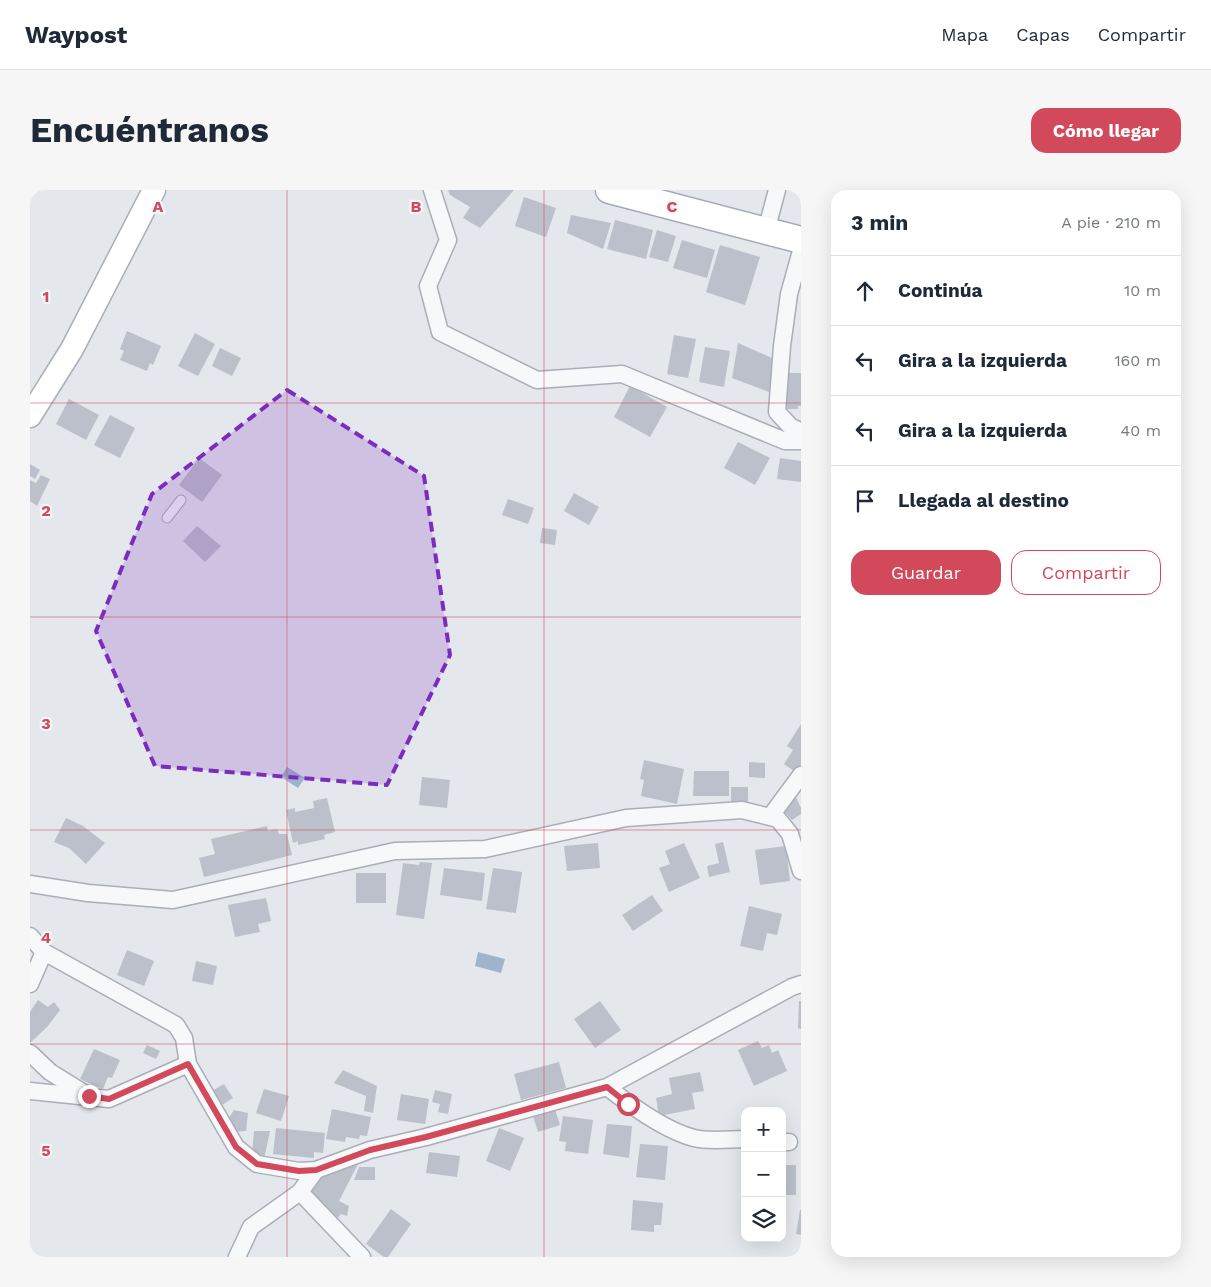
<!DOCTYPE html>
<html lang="es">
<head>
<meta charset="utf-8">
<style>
	:root { --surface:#fff; --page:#f6f6f7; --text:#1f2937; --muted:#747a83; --line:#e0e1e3; --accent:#d1495b }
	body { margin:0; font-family:"Work Sans",sans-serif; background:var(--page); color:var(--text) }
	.controls { position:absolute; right:15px; bottom:15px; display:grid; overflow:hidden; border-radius:10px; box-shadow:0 5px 20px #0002 }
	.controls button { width:45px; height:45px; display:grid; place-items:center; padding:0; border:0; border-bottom:1px solid var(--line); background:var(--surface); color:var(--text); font:25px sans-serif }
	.stop { position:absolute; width:15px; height:15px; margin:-11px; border:4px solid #d1495b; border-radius:50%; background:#fff }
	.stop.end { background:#d1495b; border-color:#fff; box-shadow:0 1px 5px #0008 }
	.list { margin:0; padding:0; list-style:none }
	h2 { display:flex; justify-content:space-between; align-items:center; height:65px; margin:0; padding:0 20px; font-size:21px }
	h2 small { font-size:16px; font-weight:400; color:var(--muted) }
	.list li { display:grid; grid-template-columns:32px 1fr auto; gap:15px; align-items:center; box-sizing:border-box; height:70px; padding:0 20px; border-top:1px solid var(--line) }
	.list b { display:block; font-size:19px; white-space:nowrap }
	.list em { font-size:16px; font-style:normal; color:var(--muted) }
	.actions { display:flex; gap:10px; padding:15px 20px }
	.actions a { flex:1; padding:11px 0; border:1px solid var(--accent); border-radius:15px; text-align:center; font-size:18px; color:var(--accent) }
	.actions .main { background:var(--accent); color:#fff }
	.icon { flex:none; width:28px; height:28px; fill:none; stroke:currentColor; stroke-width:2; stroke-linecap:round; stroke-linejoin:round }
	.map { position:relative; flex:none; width:771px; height:1067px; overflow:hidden; border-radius:15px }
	header { display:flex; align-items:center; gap:30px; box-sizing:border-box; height:70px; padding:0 25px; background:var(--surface); border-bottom:1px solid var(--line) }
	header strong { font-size:24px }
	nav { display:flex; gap:28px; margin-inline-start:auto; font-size:18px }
	.intro { display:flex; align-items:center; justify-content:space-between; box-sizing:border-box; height:120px; padding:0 30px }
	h1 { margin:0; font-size:35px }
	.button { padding:12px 22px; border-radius:15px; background:var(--accent); color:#fff; font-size:18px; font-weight:700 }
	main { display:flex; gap:30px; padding:0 30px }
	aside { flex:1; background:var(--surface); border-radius:15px; box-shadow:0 5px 20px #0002 }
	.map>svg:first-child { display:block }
</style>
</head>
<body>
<header>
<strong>Waypost</strong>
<nav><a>Mapa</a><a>Capas</a><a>Compartir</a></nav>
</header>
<div class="intro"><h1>Encuéntranos</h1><a class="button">Cómo llegar</a></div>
<main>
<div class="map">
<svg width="771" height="1067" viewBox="0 0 771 1067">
	<rect width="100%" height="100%" fill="#e4e7ec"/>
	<path fill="#9fb4cc" d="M 257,577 L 275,588 L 268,598 L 251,587 Z
		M 448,762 L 475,769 L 471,783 L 445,776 Z"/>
	<path fill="#bbc0ca" d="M 418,0 L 484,0 L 450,38 L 433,28 L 440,17 L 420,5 Z
		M 494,7 L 526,18 L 516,47 L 485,36 Z
		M 541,25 L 581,33 L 573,59 L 537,43 Z
		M 585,30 L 623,40 L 616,69 L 577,59 Z
		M 627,40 L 646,46 L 638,72 L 619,67 Z
		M 652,50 L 685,60 L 677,88 L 643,78 Z
		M 690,55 L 730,67 L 715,115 L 676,102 Z
		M 97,141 L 131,156 L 123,175 L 120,173 L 117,181 L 90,170 L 94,161 L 90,159 Z
		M 165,143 L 185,154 L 168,186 L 148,176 Z
		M 644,145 L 666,149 L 658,188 L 637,184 Z
		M 708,153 L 742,168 L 742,203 L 702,188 Z
		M 675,157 L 700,161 L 694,197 L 669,192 Z
		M 190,158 L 211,168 L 202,186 L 182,176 Z
		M 757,183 L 771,183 L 771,216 L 768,216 L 768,219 L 757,219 Z
		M 600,196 L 637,217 L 620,247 L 584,227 Z
		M 39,209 L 69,225 L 56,250 L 26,234 Z
		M 80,225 L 105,238 L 90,268 L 64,255 Z
		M 708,252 L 740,268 L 725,295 L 694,278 Z
		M 169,268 L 192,285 L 172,312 L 149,295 Z
		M 750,268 L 771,271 L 771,292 L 747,289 Z
		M 0,274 L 10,280 L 5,289 L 0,286 Z
		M 11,285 L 20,289 L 7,316 L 0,311 L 0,290 L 6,293 Z
		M 544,303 L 569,317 L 559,335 L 534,321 Z
		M 478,309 L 504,318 L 498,334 L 472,325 Z
		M 167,336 L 191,356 L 175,372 L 153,351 Z
		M 512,338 L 527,340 L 525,355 L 510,353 Z
		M 771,534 L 771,579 L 768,584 L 754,574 L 763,560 L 757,556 Z
		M 614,570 L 654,579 L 647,614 L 611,606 L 614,590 L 610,589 Z
		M 719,572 L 735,573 L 735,588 L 719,587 Z
		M 664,581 L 699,581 L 699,606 L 663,606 Z
		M 392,587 L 420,590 L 417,618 L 389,615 Z
		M 701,597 L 718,597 L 718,613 L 701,613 Z
		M 764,603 L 771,618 L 771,624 L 762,630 L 752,619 Z
		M 297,608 L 305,642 L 294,645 L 295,649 L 268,655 L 268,651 L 263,653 L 256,620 L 265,618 L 265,622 L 284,618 L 283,611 Z
		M 36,628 L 53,636 L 75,653 L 56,674 L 39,658 L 24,652 Z
		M 237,636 L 238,641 L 247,639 L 249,644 L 257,644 L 262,665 L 174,687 L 169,668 L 185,664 L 181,649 Z
		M 693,652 L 700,682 L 679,687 L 677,676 L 689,673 L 685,654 Z
		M 568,653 L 570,678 L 537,681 L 534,656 Z
		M 654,653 L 670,688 L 639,702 L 629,678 L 640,674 L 635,661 Z
		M 756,656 L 760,691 L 730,695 L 725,660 Z
		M 390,672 L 402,673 L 394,729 L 366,725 L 373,673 L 389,675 Z
		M 414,678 L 455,683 L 452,711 L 410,705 Z
		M 463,678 L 492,682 L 486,723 L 456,719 Z
		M 326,683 L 356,683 L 356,713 L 326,713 Z
		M 622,705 L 633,721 L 603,741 L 592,725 Z
		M 236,708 L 241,731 L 228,734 L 230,742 L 205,747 L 198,715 Z
		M 719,716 L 752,724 L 747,745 L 737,743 L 733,761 L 710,756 Z
		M 97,760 L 124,771 L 114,796 L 87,785 Z
		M 166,771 L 187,776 L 183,795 L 162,791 Z
		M 8,810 L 18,817 L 24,812 L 30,820 L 17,837 L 0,853 L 0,822 Z
		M 570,811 L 591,840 L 565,858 L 544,829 Z
		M 769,811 L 771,811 L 771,839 L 768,838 Z
		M 728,851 L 732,858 L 739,855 L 742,863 L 748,860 L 757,881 L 724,896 L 708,860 Z
		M 117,855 L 130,861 L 126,869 L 113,863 Z
		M 64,859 L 90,870 L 82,888 L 78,887 L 73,899 L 50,889 Z
		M 529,872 L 536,898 L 491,910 L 484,884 Z
		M 313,880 L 347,896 L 343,923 L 334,921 L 336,906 L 304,893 Z
		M 670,882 L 674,901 L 662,903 L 665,919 L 629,926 L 626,908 L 642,904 L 639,888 Z
		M 194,894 L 203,908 L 189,917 L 180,902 Z
		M 234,899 L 259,906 L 251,931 L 226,923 Z
		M 405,900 L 422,904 L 418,924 L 408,922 L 410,914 L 402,912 Z
		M 371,904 L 399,909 L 395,934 L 367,930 Z
		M 524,916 L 530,935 L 508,942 L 502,923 Z
		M 302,919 L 341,927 L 337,946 L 330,945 L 329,949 L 316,947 L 315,952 L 296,949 Z
		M 204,920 L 218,923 L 216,941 L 201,942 L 196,932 Z
		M 533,926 L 563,930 L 558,964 L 535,961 L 536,952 L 529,951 Z
		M 577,934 L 602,936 L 599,968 L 573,964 Z
		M 246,938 L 295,943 L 293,963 L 284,962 L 284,968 L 243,964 Z
		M 469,938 L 494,948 L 480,981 L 456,971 Z
		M 224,941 L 240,941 L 234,969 L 222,965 Z
		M 610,954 L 638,956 L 635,990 L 606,987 Z
		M 399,962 L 430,966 L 427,987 L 396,983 Z
		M 328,974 L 309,1011 L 319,1016 L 317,1026 L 311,1024 L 308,1028 L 278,1003 L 285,986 L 292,988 L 297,981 Z
		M 752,975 L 766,975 L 766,1005 L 752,1005 Z
		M 329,977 L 345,977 L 345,990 L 324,990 Z
		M 603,1010 L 633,1013 L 631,1035 L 624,1035 L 624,1042 L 601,1040 Z
		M 361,1019 L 381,1034 L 358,1067 L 354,1067 L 336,1054 Z
		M 770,1020 L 771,1020 L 771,1045 L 766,1044 Z"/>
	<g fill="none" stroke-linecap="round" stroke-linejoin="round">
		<g stroke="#a9aeb7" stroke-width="11">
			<path id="lane" d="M 137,328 L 151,310"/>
		</g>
		<g stroke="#a9aeb7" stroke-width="19">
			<path id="street" d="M 402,0 L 418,50 L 398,96 L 410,142 L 507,190 L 592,184 L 755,251 L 771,251
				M 736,41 L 747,0
				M 771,61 L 759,104 L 752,156 L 747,222 L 761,237 L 771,241
				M 740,627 L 771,585
				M 0,694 L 58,703 L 143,710 L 365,661 L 455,659 L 596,628 L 712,620 L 748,629 L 760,644 L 771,681
				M 0,746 L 14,762 L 146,835 L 154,848 L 158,874 L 79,909 L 0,901
				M 0,794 L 14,762
				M 0,863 L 20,882 L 54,903
				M 158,874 L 206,957 L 227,974 L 269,981 L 286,980
				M 577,897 C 600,915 636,941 664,948 C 680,952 699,949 715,949
				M 752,952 L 759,952
				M 270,1002 L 332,1067
				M 207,1067 L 221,1037 L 270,1002 L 286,980 L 340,960 L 396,947 L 577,897 L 762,797 L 771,794"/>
		</g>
		<g stroke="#a9aeb7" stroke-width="25">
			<path id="secondary" d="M 0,226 L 42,159 L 124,0"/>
		</g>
		<g stroke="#a3abb8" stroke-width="29">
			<path id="primary" d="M 579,0 L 771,50"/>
		</g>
		<use href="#lane" stroke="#f7f8fa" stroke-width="9"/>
		<use href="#street" stroke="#f7f8fa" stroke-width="16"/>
		<use href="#secondary" stroke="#fff" stroke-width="22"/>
		<use href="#primary" stroke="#fff" stroke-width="26"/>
	</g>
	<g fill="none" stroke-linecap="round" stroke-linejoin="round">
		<path stroke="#d1495b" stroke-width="6" d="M 59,906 L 79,909 L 158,874 L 206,957 L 227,974 L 269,981 L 286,980 L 340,960 L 396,947 L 577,897 L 598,914"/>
	</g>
	<path fill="#7b2cbf" fill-opacity="0.2" stroke="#7b2cbf" stroke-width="4" stroke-dasharray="10 6" stroke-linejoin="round" d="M 257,200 L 394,286 L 420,465 L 357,595 L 125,576 L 66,441 L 122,304 Z"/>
	<path fill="none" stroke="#d1495b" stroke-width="1" stroke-opacity="0.55" d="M 257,0 L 257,1067M 514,0 L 514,1067M 0,213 L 771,213M 0,427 L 771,427M 0,640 L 771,640M 0,854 L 771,854"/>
	<g font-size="16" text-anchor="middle" font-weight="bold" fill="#d1495b" stroke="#f4f6f9" stroke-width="4.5" stroke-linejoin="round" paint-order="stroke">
		<text x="128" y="22">A</text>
		<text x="386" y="22">B</text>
		<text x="642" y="22">C</text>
		<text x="16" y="112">1</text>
		<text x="16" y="326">2</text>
		<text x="16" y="539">3</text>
		<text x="16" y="753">4</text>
		<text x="16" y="966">5</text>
	</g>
</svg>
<div class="controls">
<button>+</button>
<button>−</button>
<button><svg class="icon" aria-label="layers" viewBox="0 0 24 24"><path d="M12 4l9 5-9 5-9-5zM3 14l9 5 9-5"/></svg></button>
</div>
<div class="stop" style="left:598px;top:914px"></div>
<div class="stop end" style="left:59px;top:906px"></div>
</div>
<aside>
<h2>3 min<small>A pie · 210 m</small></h2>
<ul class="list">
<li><svg class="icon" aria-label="ahead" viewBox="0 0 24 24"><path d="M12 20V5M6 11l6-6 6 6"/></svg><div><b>Continúa</b></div><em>10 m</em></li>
<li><svg class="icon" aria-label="left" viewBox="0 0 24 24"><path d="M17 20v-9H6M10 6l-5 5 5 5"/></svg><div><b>Gira a la izquierda</b></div><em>160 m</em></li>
<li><svg class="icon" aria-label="left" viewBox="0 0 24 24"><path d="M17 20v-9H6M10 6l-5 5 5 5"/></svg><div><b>Gira a la izquierda</b></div><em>40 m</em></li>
<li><svg class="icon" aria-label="arrive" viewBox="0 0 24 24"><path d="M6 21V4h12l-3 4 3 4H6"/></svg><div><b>Llegada al destino</b></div></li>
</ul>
<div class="actions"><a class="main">Guardar</a><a>Compartir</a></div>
</aside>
</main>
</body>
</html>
